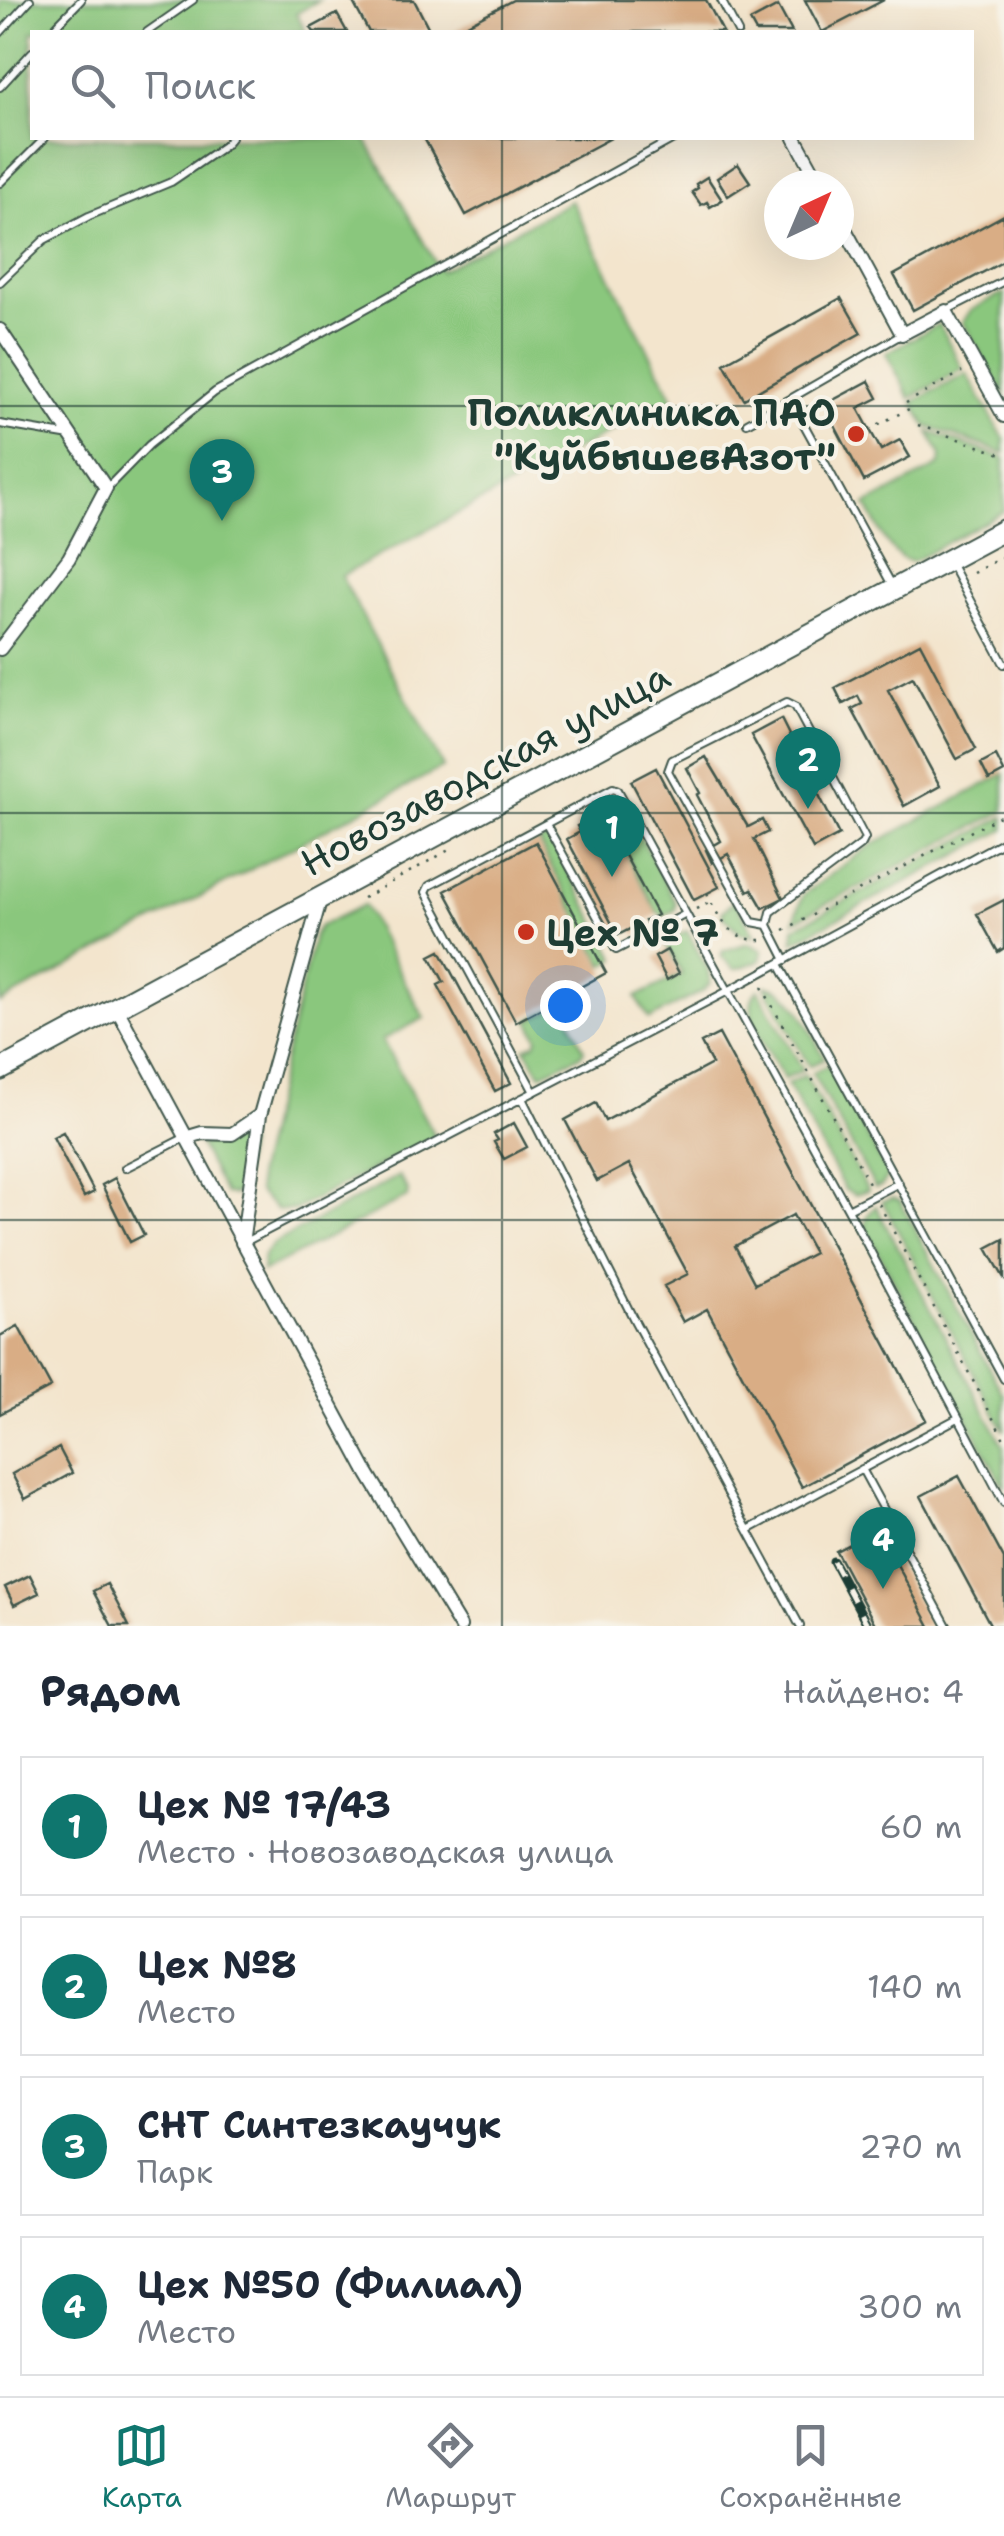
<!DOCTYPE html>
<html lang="ru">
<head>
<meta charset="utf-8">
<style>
	:root { --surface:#fff; --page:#f2f2f3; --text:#1f2937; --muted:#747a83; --line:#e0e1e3; --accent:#0f766e }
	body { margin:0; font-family:"Shantell Sans",sans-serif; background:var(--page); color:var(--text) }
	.compass { position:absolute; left:764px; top:170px; width:90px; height:90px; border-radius:50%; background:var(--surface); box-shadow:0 10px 40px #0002; rotate:44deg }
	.you { position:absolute; left:565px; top:1005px; width:35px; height:35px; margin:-25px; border:8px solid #fff; border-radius:50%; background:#1a73e8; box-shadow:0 0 0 15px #1a73e833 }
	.badge { display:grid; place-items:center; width:65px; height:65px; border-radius:50%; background:var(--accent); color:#fff; font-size:32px; font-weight:700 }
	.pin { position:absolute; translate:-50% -82px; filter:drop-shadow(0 2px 5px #0008) }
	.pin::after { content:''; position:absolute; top:52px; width:35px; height:30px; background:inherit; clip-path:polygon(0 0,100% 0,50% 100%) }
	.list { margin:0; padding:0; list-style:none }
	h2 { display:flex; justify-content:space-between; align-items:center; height:130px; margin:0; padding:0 40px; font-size:42px }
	h2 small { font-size:32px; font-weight:400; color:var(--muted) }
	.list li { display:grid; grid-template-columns:65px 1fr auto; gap:30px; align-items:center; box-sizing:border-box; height:140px; margin:0 20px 20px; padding:0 20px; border:2px solid var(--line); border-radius:0px }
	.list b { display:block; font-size:38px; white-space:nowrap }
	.list p { margin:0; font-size:32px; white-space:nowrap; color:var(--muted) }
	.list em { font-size:32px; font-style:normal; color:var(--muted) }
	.icon { flex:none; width:55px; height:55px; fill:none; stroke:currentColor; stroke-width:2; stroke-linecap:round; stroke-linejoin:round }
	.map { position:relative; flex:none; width:1004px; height:1626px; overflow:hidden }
	.search { position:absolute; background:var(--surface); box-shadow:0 10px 40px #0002; left:30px; right:30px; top:30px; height:110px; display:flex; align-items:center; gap:25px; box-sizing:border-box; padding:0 35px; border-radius:0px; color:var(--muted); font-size:38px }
	.sheet { height:770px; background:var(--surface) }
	nav { display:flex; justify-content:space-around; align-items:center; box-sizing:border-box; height:140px; border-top:2px solid var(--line); background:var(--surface); font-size:28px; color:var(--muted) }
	nav a { display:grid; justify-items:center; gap:5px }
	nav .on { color:var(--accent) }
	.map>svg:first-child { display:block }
</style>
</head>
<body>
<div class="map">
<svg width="1004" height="1626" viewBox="0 0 1004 1626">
	<rect width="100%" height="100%" fill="#f7f3e8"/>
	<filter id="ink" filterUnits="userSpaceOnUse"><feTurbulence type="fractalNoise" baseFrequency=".01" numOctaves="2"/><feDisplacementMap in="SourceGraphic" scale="20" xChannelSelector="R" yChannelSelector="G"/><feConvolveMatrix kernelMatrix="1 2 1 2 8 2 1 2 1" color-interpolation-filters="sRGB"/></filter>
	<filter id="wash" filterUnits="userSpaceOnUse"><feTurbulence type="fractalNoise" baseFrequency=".0048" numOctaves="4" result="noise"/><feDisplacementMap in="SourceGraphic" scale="40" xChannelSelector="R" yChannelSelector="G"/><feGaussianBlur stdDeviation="2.25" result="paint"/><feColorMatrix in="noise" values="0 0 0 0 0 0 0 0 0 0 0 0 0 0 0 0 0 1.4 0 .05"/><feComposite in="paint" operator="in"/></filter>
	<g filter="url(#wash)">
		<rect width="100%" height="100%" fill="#f3e5cd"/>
		<path fill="#8ac77d" stroke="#548258" stroke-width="2.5" d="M 0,0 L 319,0 L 296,14 L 306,32 L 32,32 L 32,138 L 365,138 L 440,271 L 571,201 L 673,398 L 341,576 L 443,767 L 0,1003 Z
			M 1004,293 L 1004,395 L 963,322 L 971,310 Z
			M 939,324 L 963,369 L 910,398 L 886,353 Z
			M 967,374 L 1004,439 L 1004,453 L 926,426 L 913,402 Z
			M 929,432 L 1004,458 L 1004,511 L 912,562 C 888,557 878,524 866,505 L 940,465 L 941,455 Z
			M 1004,774 L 1004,811 L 794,921 L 803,895 L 870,846 Z
			M 622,810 L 629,815 L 676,903 L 675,910 L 664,916 L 657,912 L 609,821 L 612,815 Z
			M 1004,817 L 1004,830 L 793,942 L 794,928 Z
			M 545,837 L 550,837 L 616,959 L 604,965 L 539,843 Z
			M 733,902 L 736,903 L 755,936 L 740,933 L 723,915 L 722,912 Z
			M 364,905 L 424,1018 L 382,1040 L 435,1137 L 294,1210 L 277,1210 L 258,1192 L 257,1173 L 314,935 L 320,926 Z
			M 687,931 L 708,970 L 710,983 L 703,991 L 649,1019 L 636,997 L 682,974 L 665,942 Z
			M 748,943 L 763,950 L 760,961 L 735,969 L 721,956 L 723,951 Z
			M 765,986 C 796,987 812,1036 825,1059 L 809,1066 Z
			M 758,989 L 803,1070 L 784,1079 C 772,1055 736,1013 758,989 Z
			M 563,1004 L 584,1050 L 581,1055 L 541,1074 L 525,1048 L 536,1043 L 538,1038 L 529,1020 Z
			M 828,1065 L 888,1174 L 882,1186 L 875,1188 L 812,1073 Z
			M 805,1075 L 868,1191 L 855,1195 L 845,1190 L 787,1084 Z
			M 242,1138 L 248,1144 L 238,1191 L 233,1195 L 225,1194 L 199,1144 L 223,1143 Z
			M 399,1176 L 408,1191 L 407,1197 L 262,1272 L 263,1256 L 273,1244 Z
			M 893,1198 L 900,1201 L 1004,1396 L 1004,1431 L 882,1201 Z
			M 876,1206 L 1004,1447 L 1004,1488 L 865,1227 L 867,1216 Z"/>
		<g id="blocks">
			<path fill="#d9ad85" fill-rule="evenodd" d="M 362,0 L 414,0 L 429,29 L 422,32 L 369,32 L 354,4 Z
				M 513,0 L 706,0 L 723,32 L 452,32 Z
				M 805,0 L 884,0 L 822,32 Z
				M 778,6 L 792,32 L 756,32 L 750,21 Z
				M 337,14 L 347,32 L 314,32 L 311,28 Z
				M 424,138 L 611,138 L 466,215 Z
				M 738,164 L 750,182 L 728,196 L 717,178 Z
				M 707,177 L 722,200 L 710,207 L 707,202 L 701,205 L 692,192 L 698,188 L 696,184 Z
				M 1004,215 L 1004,261 L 913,310 L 894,275 Z
				M 841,298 L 861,333 L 744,399 L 724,363 Z
				M 869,381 L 878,398 L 858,408 L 881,450 L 900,440 L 910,457 L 864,481 L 824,405 Z
				M 920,643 L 976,749 L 957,759 L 913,677 L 888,690 L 940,786 L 904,806 L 852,709 L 862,704 L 858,696 L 843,704 L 835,688 Z
				M 781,719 L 839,835 L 813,849 L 751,735 Z
				M 996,756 L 1004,772 L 989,780 L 981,764 Z
				M 706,757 L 748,827 L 762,820 L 768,832 L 754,839 L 783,898 L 763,908 L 752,889 L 748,891 L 728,854 L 712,863 L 706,850 L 721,841 L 697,795 L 700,793 L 687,768 Z
				M 656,768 L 719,887 L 694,900 L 631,781 Z
				M 605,818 L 657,915 L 645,921 L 649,928 L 636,935 L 632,928 L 618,935 L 567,839 L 580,832 L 577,826 L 590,819 L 593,825 Z
				M 536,842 L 606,973 L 516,1022 L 445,891 Z
				M 1004,900 L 1004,948 L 998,952 L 977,914 Z
				M 667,950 L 679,973 L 667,980 L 655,957 Z
				M 440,951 L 511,1083 L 495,1091 L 438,985 L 444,982 L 430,956 Z
				M 719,1034 L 926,1420 L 802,1487 L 707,1309 L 683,1322 L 664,1286 L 688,1274 L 629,1164 L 597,1181 L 565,1120 L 596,1103 L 605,1121 L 712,1064 L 701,1043 ZM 793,1215 L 814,1253 L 755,1284 L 735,1246 Z
				M 514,1123 L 527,1147 L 504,1159 L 494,1142 L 498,1140 L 494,1134 Z
				M 63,1132 L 94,1192 L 84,1197 L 53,1137 Z
				M 115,1178 L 144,1235 L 130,1242 L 102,1185 Z
				M 1004,1239 L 1004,1278 L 987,1248 Z
				M 18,1326 L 51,1387 L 0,1414 L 0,1336 Z
				M 59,1448 L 72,1473 L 25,1499 L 12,1474 Z
				M 959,1476 L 1004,1559 L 1004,1626 L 991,1626 L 921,1496 Z
				M 878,1529 L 930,1626 L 876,1626 L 836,1551 Z
				M 30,1575 L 39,1593 L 14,1605 L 5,1587 Z
				M 107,1584 L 129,1626 L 112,1626 L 93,1591 Z"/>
		</g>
	</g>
	<g filter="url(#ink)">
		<use href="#blocks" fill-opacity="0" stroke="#3f564b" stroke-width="2.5"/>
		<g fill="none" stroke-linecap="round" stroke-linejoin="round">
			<g stroke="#3f564b" stroke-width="10">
				<path id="lane" d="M 721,0 L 738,32
					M 50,32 L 81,0
					M 147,32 L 193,0
					M 0,33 L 30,0
					M 0,87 L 32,52
					M 0,183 L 45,138
					M 0,282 L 44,240 L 89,216 L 171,182 L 224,146 L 231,138
					M 947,310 L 1004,281
					M 747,423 L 790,399
					M 0,424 L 70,436
					M 107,488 L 149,445 L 215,392 L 675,138
					M 949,561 L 1004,664
					M 893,587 L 790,399 L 901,335
					M 546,824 L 616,950 L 686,914
					M 768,925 L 752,922 L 668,771 L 672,760 L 787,702 L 795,706 L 865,838 L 862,844 L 771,912 L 768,925 L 786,960
					M 779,964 L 1004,1379
					M 534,1092 L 426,892 L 429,886 L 613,788 L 618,790 L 848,1209 L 1004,1503
					M 522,1098 L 634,1320 L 800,1626
					M 125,1168 L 184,1138
					M 848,1209 L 899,1183
					M 245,1242 L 728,991 L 1004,841
					M 862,1469 L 947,1626
					M 748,1530 L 958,1418"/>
			</g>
			<g stroke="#3f564b" stroke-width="16">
				<path id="street" d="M 795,138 L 821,185
					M 839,218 L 902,334 L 946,311 L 1004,416
					M 0,330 L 106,488 L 69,558 L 0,649
					M 116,1007 L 368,1474 L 460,1626
					M 185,1138 L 202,1133 L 232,1134 L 260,1115
					M 242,1243 L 260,1115 L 321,897"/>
			</g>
			<g stroke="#3f564b" stroke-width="24">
				<path id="primary" d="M 0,1070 L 1004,530"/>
			</g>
			<path stroke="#3f564b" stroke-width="2.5" stroke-dasharray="2.5 8" stroke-linecap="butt" d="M 906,403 L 962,372
				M 918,425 L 1004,455
				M 869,429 L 909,409
				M 973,573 L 1004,556
				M 707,894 C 719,919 732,942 763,940
				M 363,898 L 449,850
				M 696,909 L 711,902
				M 784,930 L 1004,814
				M 762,987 L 869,1183
				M 879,1204 L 1004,1439"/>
			<use href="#lane" stroke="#fff" stroke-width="6"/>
			<use href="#street" stroke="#fff" stroke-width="12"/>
			<use href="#primary" stroke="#fff" stroke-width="20"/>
			<g stroke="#1f3d34" stroke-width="9">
				<path id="rail" d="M 833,1561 L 868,1626"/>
			</g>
			<use href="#rail" stroke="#f7f3e8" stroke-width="5" stroke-dasharray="15" stroke-linecap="butt"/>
		</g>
	</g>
	<path fill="none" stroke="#1f3d34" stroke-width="2.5" stroke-opacity="0.55" d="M 502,0 L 502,32M 502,138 L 502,1626M 0,406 L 1004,406M 0,813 L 1004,813M 0,1220 L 1004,1220"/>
	<g fill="#c8321e" stroke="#f7f3e8" stroke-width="4">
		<circle cx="856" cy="434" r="10"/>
		<circle cx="526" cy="932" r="10"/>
	</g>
	<g text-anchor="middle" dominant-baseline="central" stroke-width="8" stroke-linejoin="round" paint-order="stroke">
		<g font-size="38" font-weight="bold" fill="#1f3d34" stroke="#f7f3e8" text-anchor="end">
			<text x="836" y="412">Поликлиника ПАО<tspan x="836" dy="44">"КуйбышевАзот"</tspan></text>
			<text x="546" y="932" text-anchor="start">Цех № 7</text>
		</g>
		<g font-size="38" fill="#1f3d34" stroke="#f7f3e8">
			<text transform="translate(485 769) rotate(-28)">Новозаводская улица</text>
		</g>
	</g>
</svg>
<svg class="compass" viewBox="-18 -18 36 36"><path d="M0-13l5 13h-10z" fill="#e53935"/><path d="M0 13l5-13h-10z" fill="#747a83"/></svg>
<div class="you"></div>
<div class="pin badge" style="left:612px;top:877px">1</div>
<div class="pin badge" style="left:808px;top:809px">2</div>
<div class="pin badge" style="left:222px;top:521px">3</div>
<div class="pin badge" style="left:883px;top:1589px">4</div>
<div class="search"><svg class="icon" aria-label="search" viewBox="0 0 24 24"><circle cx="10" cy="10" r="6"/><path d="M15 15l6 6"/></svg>Поиск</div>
</div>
<section class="sheet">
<h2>Рядом<small>Найдено: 4</small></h2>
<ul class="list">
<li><span class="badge">1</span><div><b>Цех № 17/43</b><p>Место · Новозаводская улица</p></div><em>60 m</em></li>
<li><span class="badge">2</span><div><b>Цех №8</b><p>Место</p></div><em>140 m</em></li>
<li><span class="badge">3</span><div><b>СНТ Синтезкаучук</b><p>Парк</p></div><em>270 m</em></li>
<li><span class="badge">4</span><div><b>Цех №50 (Филиал)</b><p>Место</p></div><em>300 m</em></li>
</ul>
</section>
<nav>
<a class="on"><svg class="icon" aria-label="map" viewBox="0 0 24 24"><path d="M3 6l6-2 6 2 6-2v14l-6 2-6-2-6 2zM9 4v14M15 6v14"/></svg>Карта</a>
<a><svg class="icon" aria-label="directions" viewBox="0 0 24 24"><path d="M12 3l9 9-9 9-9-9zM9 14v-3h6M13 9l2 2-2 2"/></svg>Маршрут</a>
<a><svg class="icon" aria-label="saved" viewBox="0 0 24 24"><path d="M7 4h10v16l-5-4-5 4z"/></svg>Сохранённые</a>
</nav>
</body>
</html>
